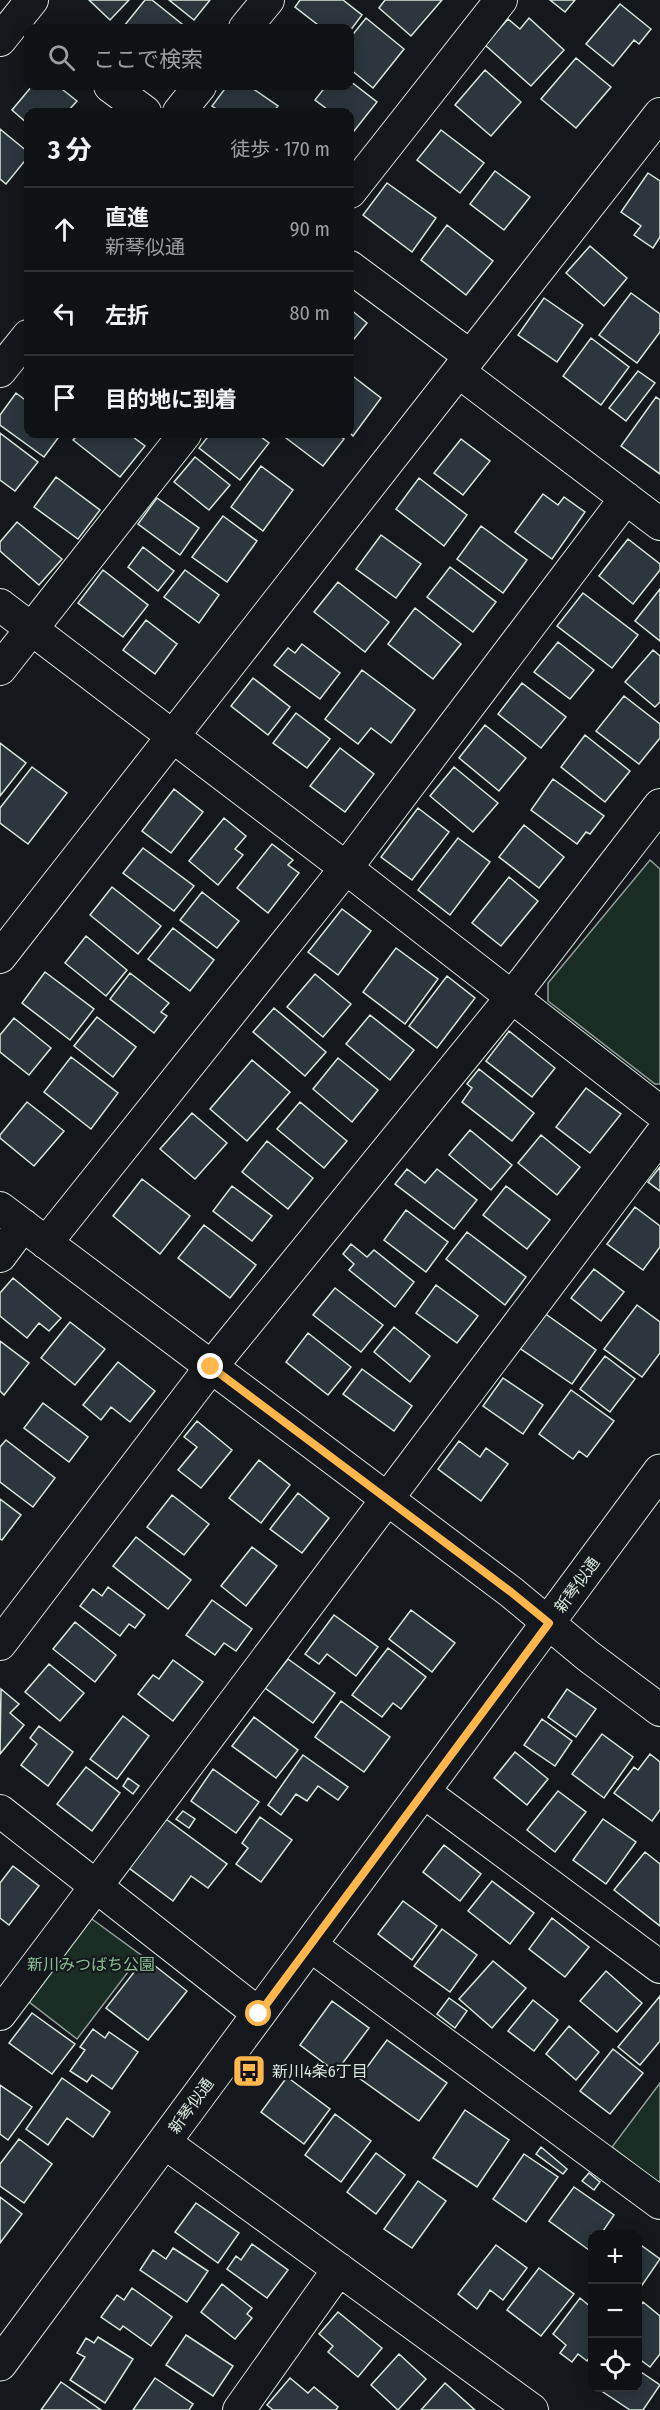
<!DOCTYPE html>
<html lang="ja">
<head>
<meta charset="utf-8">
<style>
	:root { --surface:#0f1215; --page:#181b1e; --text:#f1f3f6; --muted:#9b9ea0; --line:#2f3234 }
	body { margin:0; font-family:"Fira Sans Condensed","Noto Sans JP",sans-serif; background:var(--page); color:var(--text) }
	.controls { position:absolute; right:18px; bottom:18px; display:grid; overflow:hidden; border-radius:12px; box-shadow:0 3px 15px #0003 }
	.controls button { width:54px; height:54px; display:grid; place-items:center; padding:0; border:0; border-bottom:2px solid var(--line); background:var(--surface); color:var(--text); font:30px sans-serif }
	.stop { position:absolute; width:18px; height:18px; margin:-14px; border:4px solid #ffb74d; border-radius:50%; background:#fff }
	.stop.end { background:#ffb74d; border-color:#fff; box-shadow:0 2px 6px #0008 }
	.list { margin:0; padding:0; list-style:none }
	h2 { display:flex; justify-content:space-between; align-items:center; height:78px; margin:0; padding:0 24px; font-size:26px }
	h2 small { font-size:20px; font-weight:400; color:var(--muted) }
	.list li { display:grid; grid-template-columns:39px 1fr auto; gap:18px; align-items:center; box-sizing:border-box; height:84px; padding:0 24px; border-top:2px solid var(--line) }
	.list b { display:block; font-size:22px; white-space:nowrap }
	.list p { margin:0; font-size:20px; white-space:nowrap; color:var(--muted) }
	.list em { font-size:20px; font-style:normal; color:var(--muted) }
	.icon { flex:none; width:33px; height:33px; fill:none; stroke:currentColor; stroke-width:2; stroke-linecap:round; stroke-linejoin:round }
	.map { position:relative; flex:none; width:660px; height:2410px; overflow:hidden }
	.search { position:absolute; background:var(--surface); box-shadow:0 3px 15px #0003; left:24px; top:24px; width:330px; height:66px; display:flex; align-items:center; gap:15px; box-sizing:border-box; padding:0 21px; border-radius:12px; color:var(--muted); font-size:22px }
	.panel { position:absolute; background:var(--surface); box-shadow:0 3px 15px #0003; left:24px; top:108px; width:330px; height:330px; border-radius:12px }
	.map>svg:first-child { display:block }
</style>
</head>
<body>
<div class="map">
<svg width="660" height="2410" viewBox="0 0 660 2410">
	<rect width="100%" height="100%" fill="#14181c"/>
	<path fill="#1a2d24" stroke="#939e99" stroke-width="1.5" d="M 650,860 L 660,869 L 660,1084 L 655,1084 L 548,1001 L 548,983 Z
		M 85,1914 L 141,1955 L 77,2039 L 24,1998 Z
		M 660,2083 L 660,2184 L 612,2147 Z"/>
	<path fill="#2c363c" stroke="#d8e6dc" stroke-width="1.5" d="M 89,0 L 129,0 L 110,20 Z
		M 145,0 L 152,0 L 187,28 L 128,28 L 124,26 Z
		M 169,0 L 210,0 L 194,20 Z
		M 300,0 L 343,0 L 362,15 L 350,31 L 350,28 L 322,28 L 295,7 Z
		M 385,0 L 442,0 L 411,36 L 379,8 Z
		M 550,0 L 575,0 L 565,12 Z
		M 620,4 L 651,29 L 639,44 L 634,40 L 613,66 L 586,44 Z
		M 366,18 L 404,49 L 373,88 L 350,69 L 350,38 Z
		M 529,18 L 564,50 L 531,86 L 485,45 L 508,19 L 520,29 Z
		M 576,58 L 611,87 L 576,128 L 541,99 Z
		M 485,70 L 521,102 L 491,136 L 455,105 Z
		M 350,81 L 377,102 L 354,131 L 350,127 L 350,112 L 331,112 L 315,100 L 326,86 L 350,86 Z
		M 32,86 L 58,86 L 77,101 L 67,112 L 28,112 L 28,124 L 12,110 Z
		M 227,86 L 249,86 L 278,106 L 273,112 L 221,112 L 212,106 Z
		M 0,129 L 28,152 L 28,157 L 6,184 L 0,179 Z
		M 441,130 L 484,163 L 460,193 L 417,160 Z
		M 495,171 L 530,197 L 504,230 L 470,204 Z
		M 648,173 L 660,181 L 660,237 L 653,248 L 634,235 L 641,226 L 621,212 Z
		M 387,183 L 436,218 L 412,252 L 363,215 Z
		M 447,225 L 493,261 L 466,295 L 421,260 Z
		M 590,246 L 627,278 L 604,306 L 566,273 Z
		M 631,293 L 660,314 L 660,332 L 637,363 L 599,335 Z
		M 544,298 L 583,325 L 557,362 L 518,335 Z
		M 350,309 L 367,323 L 350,344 Z
		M 591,338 L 629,367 L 601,405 L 563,376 Z
		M 638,371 L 655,383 L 626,421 L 609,408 Z
		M 350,374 L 381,398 L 353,436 L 350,433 Z
		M 16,393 L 28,402 L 28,434 L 61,434 L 44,457 L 0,425 L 0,415 Z
		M 656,397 L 660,400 L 660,474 L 621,446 Z
		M 0,433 L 38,462 L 15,491 L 0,480 Z
		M 79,434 L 129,434 L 145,446 L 120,477 L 73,440 Z
		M 210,434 L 257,434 L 269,443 L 240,480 L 199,448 Z
		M 290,434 L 337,434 L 344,439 L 323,466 L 286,438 Z
		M 461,439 L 490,461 L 463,495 L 434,473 Z
		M 195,457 L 230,485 L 209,510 L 174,482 Z
		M 261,466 L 293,490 L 263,531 L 231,507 Z
		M 56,477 L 100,510 L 78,539 L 34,507 Z
		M 419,478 L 467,515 L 444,546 L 396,509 Z
		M 543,494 L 558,505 L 564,497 L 585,512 L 552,559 L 515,532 Z
		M 157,498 L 199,528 L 180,555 L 138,524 Z
		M 223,516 L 257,541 L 227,582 L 192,557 Z
		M 17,522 L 62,559 L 39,585 L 0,551 L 0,542 Z
		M 481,526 L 527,560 L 503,593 L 457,559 Z
		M 381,535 L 421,564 L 396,598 L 356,569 Z
		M 628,539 L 660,564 L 660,570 L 633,604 L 599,576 Z
		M 143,547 L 174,571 L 158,591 L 128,567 Z
		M 450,567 L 496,602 L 473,632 L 427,597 Z
		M 103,570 L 148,605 L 123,637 L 78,603 Z
		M 185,570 L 219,595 L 199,623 L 164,597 Z
		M 338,582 L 389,622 L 365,652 L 314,612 Z
		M 660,589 L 660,641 L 635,621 Z
		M 583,593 L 638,635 L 612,668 L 557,626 Z
		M 415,608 L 461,644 L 433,679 L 388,644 Z
		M 146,620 L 177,644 L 155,674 L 123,650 Z
		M 558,642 L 594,670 L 570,699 L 534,672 Z
		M 302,644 L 340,673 L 320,699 L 274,665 L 288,648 L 295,653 Z
		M 653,650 L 660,656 L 660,702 L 655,707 L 625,682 Z
		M 362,670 L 415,710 L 391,743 L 371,728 L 358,744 L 325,719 Z
		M 253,678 L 290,707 L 268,735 L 231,706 Z
		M 522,683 L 566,717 L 541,748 L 498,714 Z
		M 624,696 L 660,724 L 660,738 L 639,764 L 596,731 Z
		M 296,713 L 330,739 L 307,768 L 273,743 Z
		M 485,725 L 526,758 L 499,791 L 459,758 Z
		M 585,735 L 630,771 L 605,802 L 561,767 Z
		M 0,743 L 26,763 L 0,796 Z
		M 340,748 L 374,774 L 345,812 L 310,786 Z
		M 32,767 L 67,793 L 28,844 L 0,823 L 0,808 Z
		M 454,767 L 498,803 L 473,832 L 430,796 Z
		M 553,779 L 604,816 L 590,834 L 586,832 L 577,844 L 531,810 Z
		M 174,789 L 203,812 L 171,853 L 142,831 Z
		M 418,808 L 449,832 L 412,880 L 381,857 Z
		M 224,818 L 246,836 L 235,849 L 243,855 L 218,885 L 189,861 Z
		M 524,825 L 564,857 L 539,888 L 499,857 Z
		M 458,838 L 490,862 L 450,915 L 418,890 Z
		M 272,844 L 293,860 L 288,865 L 299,873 L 268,913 L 237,888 Z
		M 143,848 L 194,886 L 174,911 L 123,873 Z
		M 509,877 L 538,901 L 501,946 L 472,923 Z
		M 112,887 L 161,926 L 138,954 L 90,915 Z
		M 202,892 L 239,921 L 217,948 L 180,920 Z
		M 342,909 L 371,931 L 338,975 L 308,952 Z
		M 173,928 L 214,960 L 190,991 L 148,959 Z
		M 86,936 L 127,970 L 106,996 L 65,963 Z
		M 396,948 L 438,979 L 405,1024 L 363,992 Z
		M 45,972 L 94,1009 L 70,1040 L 22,1003 Z
		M 130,973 L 169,1003 L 161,1012 L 167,1016 L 154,1033 L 110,999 Z
		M 315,974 L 351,1004 L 323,1037 L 287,1007 Z
		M 447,976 L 475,998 L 437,1048 L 409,1026 Z
		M 274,1008 L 326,1052 L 305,1076 L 253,1032 Z
		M 370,1015 L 414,1050 L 390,1080 L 346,1044 Z
		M 97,1017 L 136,1047 L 113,1077 L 74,1046 Z
		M 14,1018 L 51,1048 L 29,1075 L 0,1052 L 0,1035 Z
		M 509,1031 L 555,1068 L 532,1097 L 486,1061 Z
		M 71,1057 L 118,1093 L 91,1129 L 44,1092 Z
		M 338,1058 L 378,1090 L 352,1122 L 313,1089 Z
		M 252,1060 L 290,1092 L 247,1141 L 210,1109 Z
		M 479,1069 L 534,1113 L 512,1141 L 462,1102 L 472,1088 L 467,1084 Z
		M 586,1088 L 621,1114 L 590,1153 L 556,1127 Z
		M 27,1102 L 64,1131 L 34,1166 L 0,1138 L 0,1135 Z
		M 300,1102 L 347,1141 L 324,1168 L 277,1129 Z
		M 192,1113 L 227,1143 L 195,1179 L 160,1149 Z
		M 470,1130 L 512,1165 L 491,1190 L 449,1155 Z
		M 541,1135 L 580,1167 L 557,1195 L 518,1163 Z
		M 267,1141 L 313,1178 L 288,1209 L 242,1172 Z
		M 660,1167 L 660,1191 L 648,1182 Z
		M 407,1169 L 425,1183 L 437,1169 L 477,1200 L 454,1229 L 395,1184 Z
		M 142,1179 L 190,1216 L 160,1254 L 113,1216 Z
		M 232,1186 L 272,1216 L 252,1241 L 213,1211 Z
		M 506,1186 L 550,1220 L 527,1249 L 483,1215 Z
		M 635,1207 L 660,1226 L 660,1247 L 643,1270 L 607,1244 Z
		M 406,1210 L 448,1242 L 426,1272 L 384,1240 Z
		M 204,1225 L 256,1265 L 230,1298 L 178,1258 Z
		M 467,1232 L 526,1277 L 505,1305 L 446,1259 Z
		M 351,1244 L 367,1257 L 374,1250 L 414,1282 L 395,1307 L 349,1270 L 354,1264 L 343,1254 Z
		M 594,1269 L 624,1292 L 601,1321 L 571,1298 Z
		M 13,1278 L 61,1318 L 49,1331 L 39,1323 L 27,1338 L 0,1316 L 0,1293 Z
		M 436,1285 L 478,1316 L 457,1343 L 416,1313 Z
		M 335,1288 L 383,1325 L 361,1352 L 313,1315 Z
		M 637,1305 L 660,1322 L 660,1353 L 642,1377 L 604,1349 Z
		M 540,1310 L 596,1350 L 572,1384 L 515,1345 Z
		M 70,1322 L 105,1349 L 75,1385 L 41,1358 Z
		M 394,1327 L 430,1356 L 410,1382 L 374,1352 Z
		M 308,1333 L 351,1367 L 328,1395 L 286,1362 Z
		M 0,1341 L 29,1363 L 4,1395 L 0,1391 Z
		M 605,1356 L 635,1379 L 610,1412 L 580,1389 Z
		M 118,1362 L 155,1391 L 130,1422 L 111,1407 L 101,1420 L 83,1405 Z
		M 362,1369 L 412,1406 L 394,1431 L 343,1394 Z
		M 503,1378 L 543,1405 L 523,1434 L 483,1406 Z
		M 571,1390 L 614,1421 L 587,1457 L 579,1451 L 573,1459 L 539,1434 Z
		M 43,1403 L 88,1437 L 69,1462 L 24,1428 Z
		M 197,1421 L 232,1450 L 201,1488 L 178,1470 L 197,1447 L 184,1437 Z
		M 6,1440 L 55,1478 L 33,1507 L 0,1482 L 0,1447 Z
		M 459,1441 L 480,1457 L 486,1448 L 508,1464 L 481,1501 L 438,1469 Z
		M 259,1460 L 290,1485 L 261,1523 L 229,1498 Z
		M 298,1493 L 329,1518 L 302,1553 L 270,1529 Z
		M 172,1495 L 209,1524 L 184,1555 L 147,1527 Z
		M 0,1499 L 21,1515 L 2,1540 L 0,1539 Z
		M 136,1537 L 191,1580 L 168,1609 L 113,1566 Z
		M 252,1547 L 277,1566 L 246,1606 L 221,1586 Z
		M 108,1587 L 145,1615 L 135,1628 L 129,1624 L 120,1636 L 80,1606 L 93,1589 L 102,1596 Z
		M 212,1600 L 252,1629 L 236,1651 L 224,1643 L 215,1655 L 186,1635 Z
		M 411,1610 L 455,1643 L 432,1672 L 389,1639 Z
		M 334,1615 L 378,1647 L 356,1676 L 327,1654 L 319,1664 L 305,1654 Z
		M 75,1622 L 116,1655 L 95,1682 L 53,1649 Z
		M 388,1648 L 426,1677 L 401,1709 L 393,1703 L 382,1717 L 352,1695 Z
		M 288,1659 L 335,1693 L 313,1723 L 265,1688 Z
		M 173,1660 L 203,1682 L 173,1721 L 138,1694 L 153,1675 L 159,1679 Z
		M 49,1664 L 84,1693 L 60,1721 L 25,1692 Z
		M 1,1689 L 19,1704 L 10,1713 L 24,1725 L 0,1754 Z
		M 567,1689 L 596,1709 L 576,1737 L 548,1717 Z
		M 341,1701 L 390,1737 L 364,1772 L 315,1737 Z
		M 123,1716 L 149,1736 L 117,1779 L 90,1759 Z
		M 254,1717 L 298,1750 L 276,1778 L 232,1746 Z
		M 542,1719 L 572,1741 L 555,1766 L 524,1745 Z
		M 39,1726 L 73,1752 L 48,1786 L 21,1765 L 37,1744 L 30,1738 Z
		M 602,1734 L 633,1757 L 604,1798 L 572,1774 Z
		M 515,1752 L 548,1779 L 527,1805 L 494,1778 Z
		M 650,1754 L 660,1762 L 660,1810 L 652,1821 L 614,1793 L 634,1767 L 638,1770 Z
		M 303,1755 L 348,1787 L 338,1800 L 318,1786 L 307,1801 L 296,1794 L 281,1815 L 268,1805 Z
		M 86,1767 L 120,1793 L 92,1831 L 57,1804 Z
		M 213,1769 L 259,1802 L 236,1833 L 191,1801 Z
		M 128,1778 L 139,1786 L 133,1794 L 123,1786 Z
		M 558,1791 L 586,1812 L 555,1852 L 527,1830 Z
		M 183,1811 L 195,1819 L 189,1828 L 176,1819 Z
		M 260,1817 L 292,1840 L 261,1882 L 236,1864 L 248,1848 L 242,1843 Z
		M 166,1819 L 227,1864 L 208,1888 L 191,1876 L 173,1901 L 129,1868 Z
		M 603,1819 L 636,1842 L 606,1884 L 573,1860 Z
		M 444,1845 L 481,1874 L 460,1901 L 423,1872 Z
		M 645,1852 L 660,1864 L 660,1926 L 614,1890 Z
		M 13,1866 L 39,1886 L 9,1925 L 0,1918 L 0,1883 Z
		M 492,1881 L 534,1913 L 510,1944 L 468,1911 Z
		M 403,1901 L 437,1926 L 412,1960 L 378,1934 Z
		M 552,1918 L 589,1947 L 565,1977 L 529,1949 Z
		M 442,1929 L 477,1955 L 450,1992 L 414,1966 Z
		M 145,1958 L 187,1991 L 148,2040 L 106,2008 Z
		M 493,1961 L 526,1988 L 492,2028 L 459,1999 Z
		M 606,1971 L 642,2003 L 617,2032 L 580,2001 Z
		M 660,1996 L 660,2041 L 640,2065 L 618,2047 Z
		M 449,1998 L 467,2011 L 455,2028 L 437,2014 Z
		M 533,2000 L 558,2020 L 534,2051 L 508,2031 Z
		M 332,2001 L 369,2028 L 336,2072 L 300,2045 Z
		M 32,2013 L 75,2044 L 52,2074 L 9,2043 Z
		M 569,2026 L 599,2052 L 576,2080 L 546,2054 Z
		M 93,2029 L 105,2038 L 109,2032 L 138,2052 L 112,2089 L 92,2075 L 87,2082 L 70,2071 L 85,2050 L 80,2047 Z
		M 387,2040 L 447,2083 L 419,2121 L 359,2078 Z
		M 613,2049 L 643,2073 L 610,2114 L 580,2091 Z
		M 287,2077 L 330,2109 L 304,2144 L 261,2112 Z
		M 62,2078 L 110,2112 L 93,2137 L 67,2118 L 48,2145 L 26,2129 Z
		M 0,2085 L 32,2107 L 8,2140 L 0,2134 Z
		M 465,2110 L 509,2140 L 477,2187 L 433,2158 Z
		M 335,2114 L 371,2141 L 341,2182 L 305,2155 Z
		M 19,2139 L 52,2164 L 24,2203 L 0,2186 L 0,2164 Z
		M 541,2147 L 567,2169 L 563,2174 L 536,2154 Z
		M 376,2153 L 405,2175 L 376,2214 L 347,2192 Z
		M 524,2154 L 558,2177 L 526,2222 L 493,2199 Z
		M 589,2173 L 600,2182 L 594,2190 L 582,2181 Z
		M 418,2181 L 446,2201 L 412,2248 L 384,2229 Z
		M 574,2187 L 614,2215 L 601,2234 L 592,2234 L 592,2246 L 589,2250 L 549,2221 Z
		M 0,2197 L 22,2214 L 0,2243 Z
		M 196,2203 L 239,2233 L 218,2263 L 175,2232 Z
		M 638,2243 L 660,2259 L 638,2291 Z
		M 252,2244 L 288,2270 L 267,2298 L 227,2269 L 236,2256 L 241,2260 Z
		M 496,2245 L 527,2268 L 503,2300 L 490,2290 L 477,2309 L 458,2294 Z
		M 173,2248 L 208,2271 L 187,2302 L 140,2270 L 153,2250 L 166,2259 Z
		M 539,2268 L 574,2294 L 541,2336 L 507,2310 Z
		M 222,2284 L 252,2308 L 247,2314 L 252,2318 L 235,2339 L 201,2312 Z
		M 132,2288 L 172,2317 L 151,2346 L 123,2326 L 120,2330 L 101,2317 L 117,2295 L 124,2300 Z
		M 580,2298 L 592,2308 L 592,2353 L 587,2361 L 578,2354 L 572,2362 L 560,2353 L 566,2345 L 553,2334 Z
		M 643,2302 L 660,2316 L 660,2354 L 650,2367 L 638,2358 L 638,2309 Z
		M 338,2312 L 382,2348 L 358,2377 L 328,2352 L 333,2346 L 319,2334 Z
		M 186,2335 L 233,2366 L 213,2396 L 166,2365 Z
		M 98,2337 L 133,2359 L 105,2403 L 70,2380 L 85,2357 L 77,2353 L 86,2338 L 94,2343 Z
		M 399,2354 L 426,2379 L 398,2410 L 371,2385 Z
		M 638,2370 L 660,2385 L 643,2410 L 630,2410 L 597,2388 L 638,2388 Z
		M 155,2378 L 193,2404 L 189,2410 L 133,2410 Z
		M 290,2378 L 308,2393 L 314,2387 L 338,2407 L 336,2410 L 273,2410 L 267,2405 Z
		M 61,2382 L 101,2410 L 41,2410 Z
		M 445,2383 L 475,2410 L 421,2410 Z"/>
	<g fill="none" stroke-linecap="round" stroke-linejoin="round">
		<g stroke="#d8e6dc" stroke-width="34">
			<path id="minor" d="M 245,28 L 268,0
				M 0,40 L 32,0
				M 110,86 L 145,112
				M 179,112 L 200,86
				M 350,192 L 501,0
				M 350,267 L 470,356
				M 0,371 L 28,336
				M 459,372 L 660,524
				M 0,605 L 346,868 L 660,1112
				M 0,669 L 185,434
				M 0,957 L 660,114
				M 0,1208 L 511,1592 L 588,1656 L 660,1710
				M 46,1243 L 346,868 L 626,498
				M 0,1256 L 23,1225
				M 0,1644 L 211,1367 L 512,997 L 660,805
				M 424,1792 L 660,1967
				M 0,1811 L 259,2014
				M 310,1945 L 660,2203
				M 0,2014 L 660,1136
				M 164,2142 L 532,2410
				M 239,2410 L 339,2269"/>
		</g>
		<g stroke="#d8e6dc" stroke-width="35">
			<path id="tertiary" d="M 0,2364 L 660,1471"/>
		</g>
		<use href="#minor" stroke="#14181c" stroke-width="32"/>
		<use href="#tertiary" stroke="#14181c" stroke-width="33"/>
	</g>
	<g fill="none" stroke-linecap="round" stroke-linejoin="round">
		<path stroke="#ffb74d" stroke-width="8" d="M 211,1367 L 511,1592 L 549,1623 L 259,2014"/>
	</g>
	<defs>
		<g id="bus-square" transform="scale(1.725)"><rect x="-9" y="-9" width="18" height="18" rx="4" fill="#ffb74d" stroke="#14181c"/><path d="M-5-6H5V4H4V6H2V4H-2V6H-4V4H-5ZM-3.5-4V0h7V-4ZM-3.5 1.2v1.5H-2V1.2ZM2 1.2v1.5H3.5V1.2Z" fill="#111"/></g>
	</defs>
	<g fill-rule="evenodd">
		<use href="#bus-square" x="249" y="2071"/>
	</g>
	<g text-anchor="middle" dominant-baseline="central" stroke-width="4.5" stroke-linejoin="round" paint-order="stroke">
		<g font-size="16" fill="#d8e6dc" stroke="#14181c">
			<text transform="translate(577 1585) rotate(-54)">新琴似通</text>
			<text transform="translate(191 2106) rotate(-54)">新琴似通</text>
		</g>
		<g font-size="16" fill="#8ac095" stroke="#14181c">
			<text x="91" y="1964">新川みつばち公園</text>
		</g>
		<g font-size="16" fill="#d8e6dc" stroke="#14181c" text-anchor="start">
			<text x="272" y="2071">新川4条6丁目</text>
		</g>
	</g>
</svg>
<div class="controls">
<button>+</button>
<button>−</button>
<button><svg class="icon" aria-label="locate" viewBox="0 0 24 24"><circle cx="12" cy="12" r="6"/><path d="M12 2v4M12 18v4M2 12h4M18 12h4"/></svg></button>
</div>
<div class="stop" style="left:259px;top:2014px"></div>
<div class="stop end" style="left:211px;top:1367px"></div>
<div class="search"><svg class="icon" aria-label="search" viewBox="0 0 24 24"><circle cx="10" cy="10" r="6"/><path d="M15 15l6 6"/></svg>ここで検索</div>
<section class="panel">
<h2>3 分<small>徒歩 · 170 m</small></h2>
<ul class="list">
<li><svg class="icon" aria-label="ahead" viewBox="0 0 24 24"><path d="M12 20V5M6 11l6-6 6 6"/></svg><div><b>直進</b><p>新琴似通</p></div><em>90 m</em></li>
<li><svg class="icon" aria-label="left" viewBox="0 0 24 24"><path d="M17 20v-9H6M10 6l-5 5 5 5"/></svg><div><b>左折</b></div><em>80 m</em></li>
<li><svg class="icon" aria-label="arrive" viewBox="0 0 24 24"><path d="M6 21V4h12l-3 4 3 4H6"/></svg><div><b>目的地に到着</b></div></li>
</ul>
</section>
</div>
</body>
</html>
